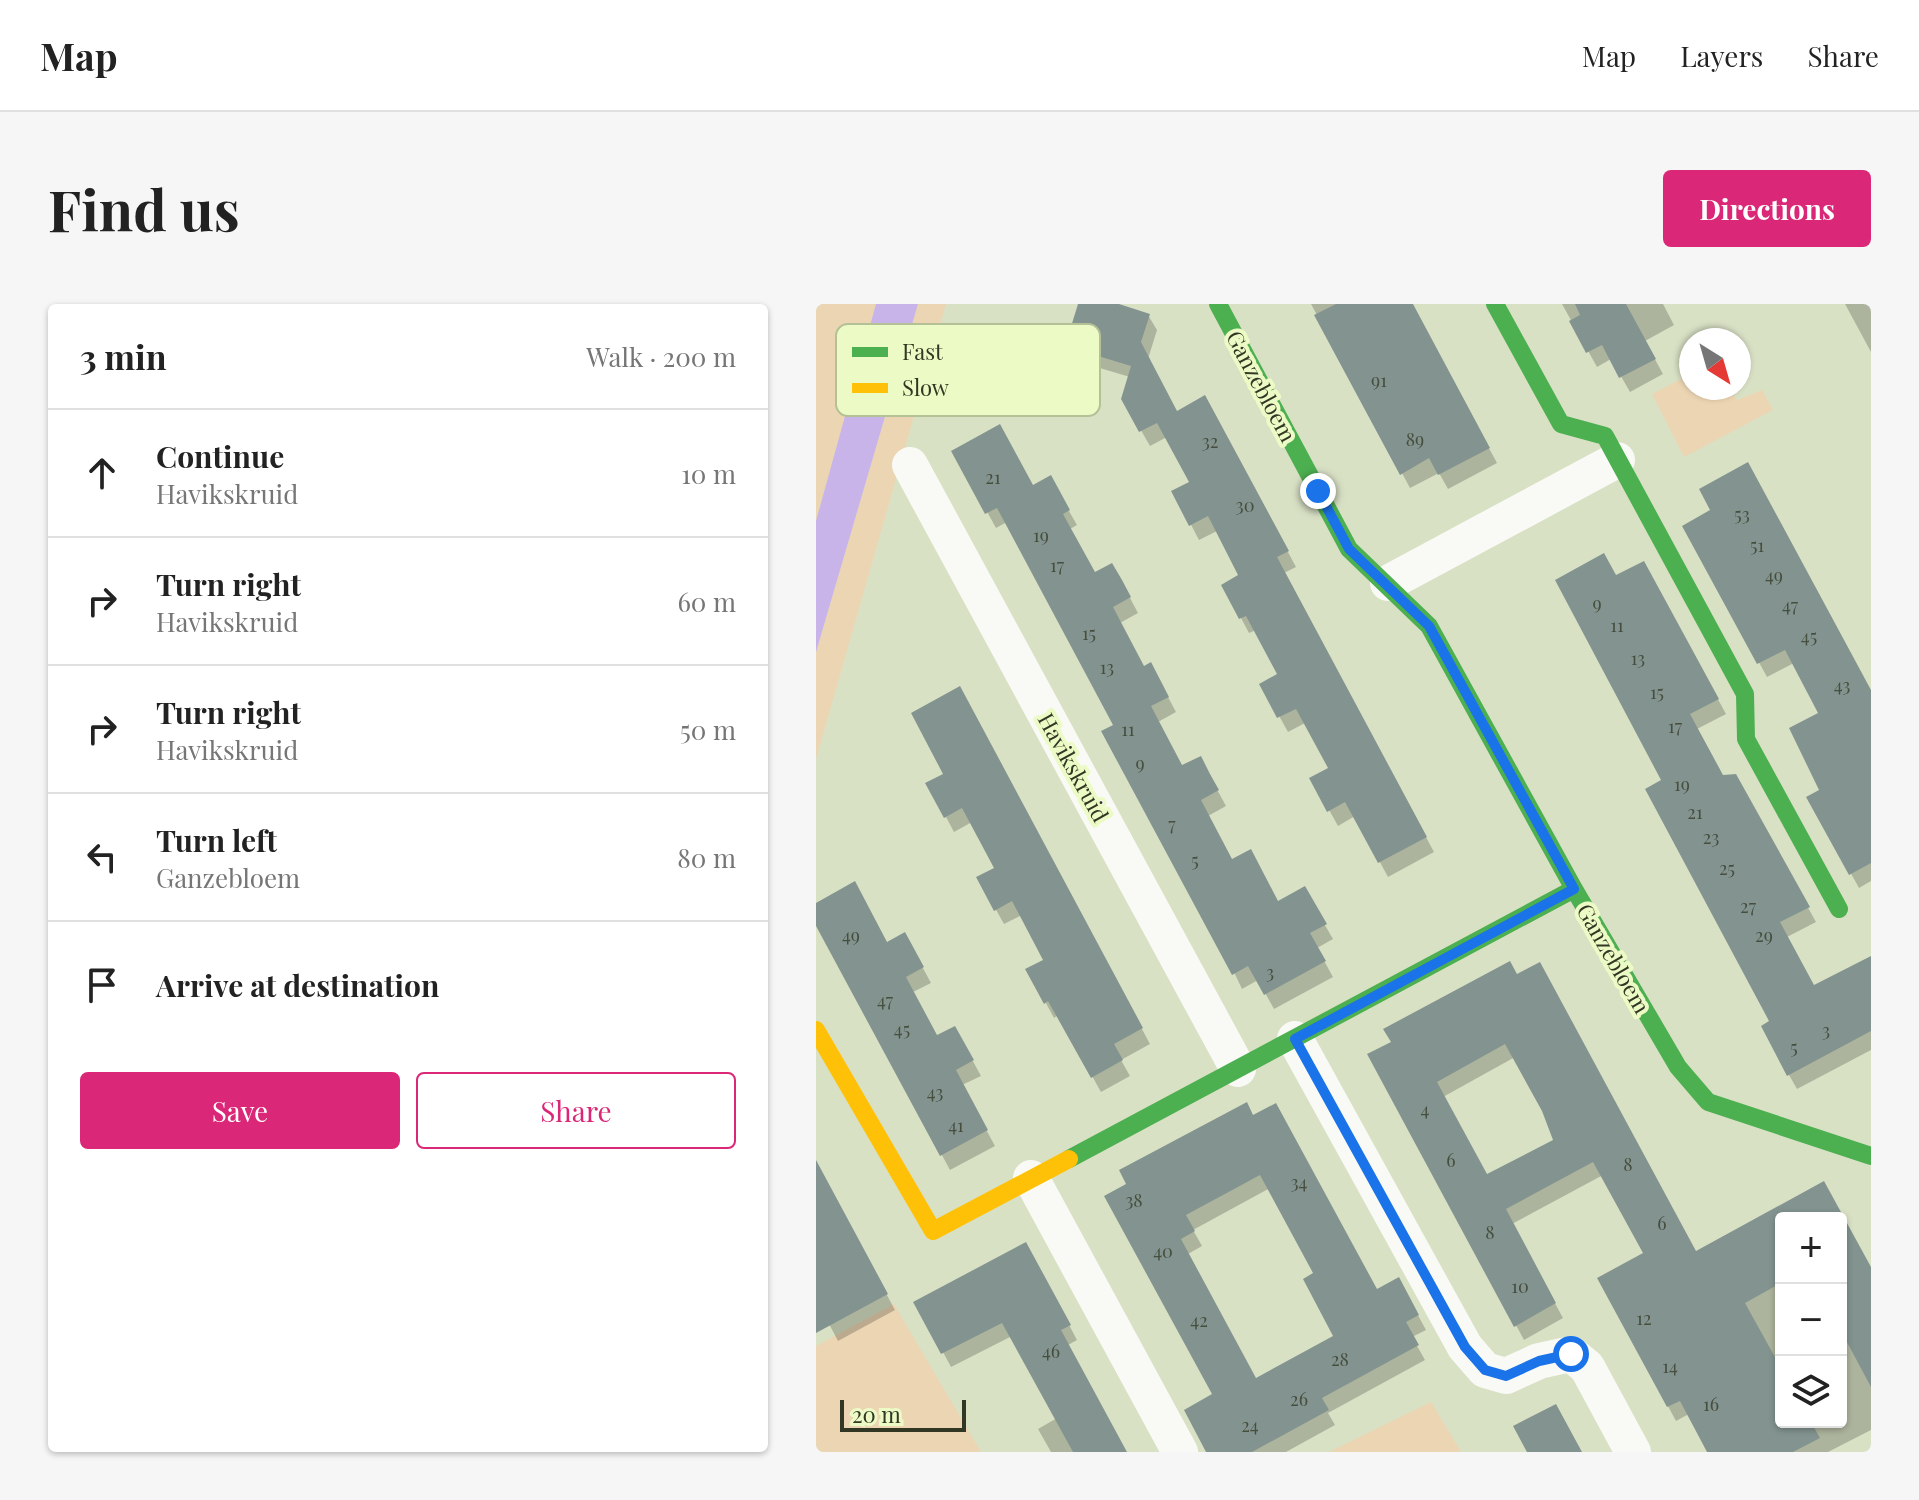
<!DOCTYPE html>
<html lang="en">
<head>
<meta charset="utf-8">
<style>
	:root { --surface:#fff; --page:#f6f6f6; --text:#222; --muted:#767676; --line:#e0e0e0; --accent:#db2777 }
	body { margin:0; font-family:"Playfair Display",serif; background:var(--page); color:var(--text) }
	.controls { position:absolute; right:24px; bottom:24px; display:grid; overflow:hidden; border-radius:8px; box-shadow:0 2px 6px #0004 }
	.controls button { width:72px; height:72px; display:grid; place-items:center; padding:0; border:0; border-bottom:2px solid var(--line); background:var(--surface); color:var(--text); font:40px sans-serif }
	.compass { position:absolute; left:863px; top:24px; width:72px; height:72px; border-radius:50%; background:var(--surface); box-shadow:0 2px 6px #0004; rotate:143deg }
	.scale { position:absolute; left:24px; bottom:20px; width:126px; box-sizing:border-box; padding-left:8px; border:4px solid #323723; border-top:0; font-size:22px; line-height:28px; white-space:nowrap; color:#323723; -webkit-text-stroke:6px #ecfac6; paint-order:stroke }
	.stop { position:absolute; width:24px; height:24px; margin:-18px; border:6px solid #1a73e8; border-radius:50%; background:#fff }
	.stop.end { background:#1a73e8; border-color:#fff; box-shadow:0 2px 8px #0008 }
	.list { margin:0; padding:0; list-style:none }
	h2 { display:flex; justify-content:space-between; align-items:center; height:104px; margin:0; padding:0 32px; font-size:34px }
	h2 small { font-size:26px; font-weight:400; color:var(--muted) }
	.list li { display:grid; grid-template-columns:52px 1fr auto; gap:24px; align-items:center; box-sizing:border-box; height:128px; padding:0 32px; border-top:2px solid var(--line) }
	.list b { display:block; font-size:30px; white-space:nowrap }
	.list p { margin:0; font-size:26px; white-space:nowrap; color:var(--muted) }
	.list em { font-size:26px; font-style:normal; color:var(--muted) }
	.actions { display:flex; gap:16px; padding:24px 32px }
	.actions a { flex:1; padding:18px 0; border:2px solid var(--accent); border-radius:8px; text-align:center; font-size:28px; color:var(--accent) }
	.actions .main { background:var(--accent); color:#fff }
	.icon { flex:none; width:44px; height:44px; fill:none; stroke:currentColor; stroke-width:2; stroke-linecap:round; stroke-linejoin:round }
	.map { position:relative; flex:none; width:1055px; height:1148px; overflow:hidden; border-radius:8px }
	header { display:flex; align-items:center; gap:48px; box-sizing:border-box; height:112px; padding:0 40px; background:var(--surface); border-bottom:2px solid var(--line) }
	header strong { font-size:38px }
	nav { display:flex; gap:44px; margin-inline-start:auto; font-size:28px }
	.intro { display:flex; align-items:center; justify-content:space-between; box-sizing:border-box; height:192px; padding:0 48px }
	h1 { margin:0; font-size:56px }
	.button { padding:20px 36px; border-radius:8px; background:var(--accent); color:#fff; font-size:28px; font-weight:700 }
	main { display:flex; gap:48px; padding:0 48px }
	aside { flex:1; background:var(--surface); border-radius:8px; box-shadow:0 2px 6px #0004 }
	.map>svg:first-child { display:block }
</style>
</head>
<body>
<header>
<strong>Map</strong>
<nav><a>Map</a><a>Layers</a><a>Share</a></nav>
</header>
<div class="intro"><h1>Find us</h1><a class="button">Directions</a></div>
<main>
<aside>
<h2>3 min<small>Walk · 200 m</small></h2>
<ul class="list">
<li><svg class="icon" aria-label="ahead" viewBox="0 0 24 24"><path d="M12 20V5M6 11l6-6 6 6"/></svg><div><b>Continue</b><p>Havikskruid</p></div><em>10 m</em></li>
<li><svg class="icon" aria-label="right" viewBox="0 0 24 24"><path d="M7 20v-9h11M14 6l5 5-5 5"/></svg><div><b>Turn right</b><p>Havikskruid</p></div><em>60 m</em></li>
<li><svg class="icon" aria-label="right" viewBox="0 0 24 24"><path d="M7 20v-9h11M14 6l5 5-5 5"/></svg><div><b>Turn right</b><p>Havikskruid</p></div><em>50 m</em></li>
<li><svg class="icon" aria-label="left" viewBox="0 0 24 24"><path d="M17 20v-9H6M10 6l-5 5 5 5"/></svg><div><b>Turn left</b><p>Ganzebloem</p></div><em>80 m</em></li>
<li><svg class="icon" aria-label="arrive" viewBox="0 0 24 24"><path d="M6 21V4h12l-3 4 3 4H6"/></svg><div><b>Arrive at destination</b></div></li>
</ul>
<div class="actions"><a class="main">Save</a><a>Share</a></div>
</aside>
<div class="map">
<svg width="1055" height="1148" viewBox="0 0 1055 1148">
	<rect width="100%" height="100%" fill="#d9e1c5"/>
	<path fill="#ecd5b3" d="M 0,0 L 60,0 L 0,217 Z
		M 102,0 L 130,0 L 0,455 L 0,348 Z
		M 875,70 L 875,84 L 913,84 L 921,96 L 946,86 L 957,106 L 868,153 L 836,90 Z
		M 78,1000 L 86,1014 L 165,1148 L 0,1148 L 0,1042 Z
		M 615,1098 L 645,1148 L 513,1148 Z"/>
	<path fill="#c8b4e9" d="M 60,0 L 102,0 L 0,348 L 0,217 Z"/>
	<path fill="#0003" fill-rule="evenodd" d="M 264,0 L 296,0 L 332,11 L 341,26 L 332,55 L 360,109 L 397,108 L 480,263 L 468,269 L 618,548 L 572,573 L 539,512 L 522,522 L 496,475 L 514,465 L 489,419 L 472,428 L 446,381 L 464,371 L 440,326 L 433,329 L 408,282 L 425,272 L 401,227 L 383,236 L 358,188 L 376,179 L 351,133 L 334,142 L 307,95 L 314,73 L 260,57 L 252,42 Z
		M 495,0 L 595,0 L 681,159 L 632,185 L 623,169 L 594,184 Z
		M 746,0 L 847,0 L 858,21 L 829,37 L 847,70 L 814,88 L 795,55 L 781,63 Z
		M 1029,0 L 1055,0 L 1055,48 Z
		M 138,148 L 217,184 L 234,174 L 261,221 L 254,225 L 278,271 L 314,294 L 322,309 L 304,319 L 328,364 L 343,376 L 360,408 L 342,418 L 366,463 L 384,454 L 410,502 L 392,512 L 416,557 L 462,600 L 488,585 L 517,635 L 501,644 L 517,673 L 458,705 L 442,676 L 426,685 L 300,422 L 191,218 L 180,224 Z
		M 869,223 L 1055,390 L 1055,577 L 1043,584 L 993,494 L 1006,486 L 1005,410 L 978,359 L 951,373 Z
		M 828,260 L 910,410 L 881,425 L 907,473 L 919,472 L 1000,618 L 971,633 L 998,684 L 1055,654 L 1055,746 L 981,785 L 973,771 L 956,718 L 848,477 L 800,274 Z
		M 151,400 L 334,740 L 305,756 L 314,772 L 285,788 L 242,711 L 238,714 L 212,666 L 230,656 L 206,611 L 188,620 L 162,574 L 180,564 L 156,518 L 138,528 L 130,513 L 130,470 Z
		M 0,601 L 71,640 L 89,631 L 115,679 L 97,688 L 121,734 L 139,724 L 165,772 L 146,781 L 179,842 L 134,866 L 0,619 Z
		M 645,685 L 879,949 L 1007,880 L 1055,966 L 1055,1126 L 1012,1148 L 894,1148 L 873,1110 L 860,1117 L 783,975 L 829,950 L 787,871 L 696,920 L 747,1014 L 708,1036 L 554,751 L 577,739 ZM 699,753 L 743,835 L 670,873 L 627,793 ZM 965,914 L 1025,914 L 1025,1118 L 965,1118 Z
		M 437,814 L 560,987 L 590,989 L 610,1026 L 596,1033 L 609,1056 L 512,1109 L 519,1121 L 470,1148 L 393,1148 L 399,1091 L 290,892 ZM 454,884 L 500,970 L 520,1033 L 440,1077 L 372,950 L 386,942 L 377,926 Z
		M 0,859 L 79,1006 L 22,1037 L 0,995 Z
		M 218,954 L 261,1036 L 252,1041 L 310,1148 L 235,1148 L 222,1125 L 241,1114 L 196,1032 L 135,1063 L 100,998 Z"/>
	<path fill="#839490" fill-rule="evenodd" d="M 262,0 L 303,0 L 334,10 L 325,38 L 361,107 L 389,91 L 473,247 L 461,253 L 611,533 L 562,559 L 529,498 L 511,508 L 493,474 L 512,464 L 480,405 L 461,414 L 443,380 L 461,370 L 430,312 L 423,315 L 405,281 L 422,271 L 392,212 L 373,222 L 355,187 L 373,178 L 341,119 L 323,128 L 305,95 L 315,62 L 249,42 Z
		M 520,0 L 597,0 L 674,144 L 622,171 L 613,154 L 584,171 L 498,11 Z
		M 759,0 L 810,0 L 840,55 L 803,74 L 786,41 L 770,49 L 753,17 L 764,11 Z
		M 184,120 L 217,181 L 235,171 L 254,206 L 247,210 L 279,268 L 296,259 L 306,276 L 315,293 L 297,303 L 328,362 L 335,358 L 353,393 L 335,402 L 366,461 L 385,452 L 394,470 L 403,486 L 385,496 L 416,555 L 435,545 L 462,597 L 489,582 L 511,620 L 494,629 L 510,657 L 448,691 L 432,662 L 416,671 L 285,427 L 297,421 L 181,204 L 169,210 L 135,147 Z
		M 932,158 L 1055,386 L 1055,559 L 1033,571 L 990,493 L 1003,486 L 973,424 L 1002,409 L 969,346 L 941,360 L 866,222 L 894,206 L 883,185 Z
		M 788,249 L 800,271 L 828,257 L 903,395 L 874,410 L 907,471 L 920,470 L 994,603 L 964,618 L 998,681 L 1055,652 L 1055,727 L 971,772 L 945,722 L 953,717 L 829,485 L 845,476 L 739,276 Z
		M 144,382 L 327,724 L 298,740 L 307,756 L 275,774 L 232,697 L 228,700 L 209,665 L 227,656 L 196,597 L 178,607 L 160,573 L 178,564 L 146,504 L 128,514 L 109,479 L 127,470 L 95,409 Z
		M 39,577 L 71,638 L 89,628 L 108,663 L 90,673 L 121,731 L 139,722 L 158,756 L 140,766 L 172,826 L 124,852 L 0,622 L 0,599 Z
		M 694,657 L 701,670 L 724,658 L 880,947 L 1008,877 L 1055,963 L 1055,1083 L 1025,1027 L 1025,914 L 965,914 L 965,979 L 929,999 L 965,1064 L 965,1118 L 995,1118 L 1004,1134 L 977,1148 L 891,1148 L 864,1097 L 851,1103 L 781,974 L 827,949 L 777,858 L 690,905 L 740,999 L 698,1023 L 551,750 L 575,738 L 567,725 ZM 689,740 L 726,807 L 737,836 L 671,870 L 621,778 Z
		M 431,798 L 437,811 L 460,799 L 561,985 L 583,973 L 603,1011 L 590,1018 L 603,1041 L 506,1094 L 513,1106 L 436,1148 L 390,1148 L 368,1106 L 396,1090 L 288,892 L 310,880 L 303,866 ZM 444,871 L 497,969 L 487,975 L 517,1032 L 440,1074 L 365,935 L 379,927 L 370,911 Z
		M 0,856 L 72,990 L 0,1029 Z
		M 210,938 L 255,1021 L 245,1026 L 311,1148 L 257,1148 L 186,1019 L 125,1050 L 97,998 Z
		M 740,1100 L 766,1148 L 711,1148 L 697,1122 Z"/>
	<g fill="none" stroke-linecap="round" stroke-linejoin="round">
		<path stroke="#f9faf6" stroke-width="36" d="M 94,161 L 422,765
			M 572,279 L 801,156
			M 479,735 L 649,1043 L 669,1066 L 690,1072 L 723,1057 L 755,1050 L 771,1063 L 817,1148
			M 215,874 L 364,1148"/>
		<path stroke="#4caf50" stroke-width="18" d="M 402,0 L 533,245 L 613,322 L 758,585 L 862,763 L 892,798 L 1055,852
			M 679,0 L 745,120 L 789,132 L 929,390 L 930,435 L 1023,605
			M 253,855 L 758,585"/>
		<path stroke="#ffc107" stroke-width="18" d="M 0,726 L 117,927 L 253,855"/>
	</g>
	<g fill="none" stroke-linecap="round" stroke-linejoin="round">
		<path stroke="#1a73e8" stroke-width="10" d="M 502,187 L 533,245 L 613,322 L 758,585 L 479,735 L 649,1043 L 669,1066 L 690,1072 L 723,1057 L 755,1050"/>
	</g>
	<g text-anchor="middle" dominant-baseline="central" stroke-width="8" stroke-linejoin="round" paint-order="stroke">
		<g font-size="18" fill="#464e3e">
			<text x="563" y="76">91</text>
			<text x="599" y="135">89</text>
			<text x="394" y="137">32</text>
			<text x="177" y="173">21</text>
			<text x="429" y="201">30</text>
			<text x="926" y="210">53</text>
			<text x="225" y="231">19</text>
			<text x="941" y="241">51</text>
			<text x="241" y="261">17</text>
			<text x="958" y="271">49</text>
			<text x="781" y="299">9</text>
			<text x="974" y="301">47</text>
			<text x="801" y="321">11</text>
			<text x="273" y="329">15</text>
			<text x="993" y="332">45</text>
			<text x="822" y="354">13</text>
			<text x="291" y="363">13</text>
			<text x="1026" y="381">43</text>
			<text x="841" y="388">15</text>
			<text x="859" y="422">17</text>
			<text x="312" y="425">11</text>
			<text x="324" y="459">9</text>
			<text x="866" y="480">19</text>
			<text x="879" y="508">21</text>
			<text x="356" y="520">7</text>
			<text x="895" y="533">23</text>
			<text x="379" y="556">5</text>
			<text x="911" y="564">25</text>
			<text x="932" y="602">27</text>
			<text x="35" y="631">49</text>
			<text x="948" y="631">29</text>
			<text x="454" y="668">3</text>
			<text x="69" y="696">47</text>
			<text x="86" y="725">45</text>
			<text x="1010" y="726">3</text>
			<text x="978" y="743">5</text>
			<text x="119" y="788">43</text>
			<text x="609" y="805">4</text>
			<text x="140" y="821">41</text>
			<text x="635" y="856">6</text>
			<text x="812" y="860">8</text>
			<text x="483" y="878">34</text>
			<text x="318" y="896">38</text>
			<text x="846" y="919">6</text>
			<text x="674" y="928">8</text>
			<text x="347" y="947">40</text>
			<text x="704" y="982">10</text>
			<text x="828" y="1014">12</text>
			<text x="383" y="1016">42</text>
			<text x="235" y="1047">46</text>
			<text x="524" y="1055">28</text>
			<text x="854" y="1062">14</text>
			<text x="483" y="1095">26</text>
			<text x="895" y="1100">16</text>
			<text x="434" y="1121">24</text>
		</g>
		<g font-size="22" fill="#323723" stroke="#ecfac6">
			<text transform="translate(446 82) rotate(62)">Ganzebloem</text>
			<text transform="translate(258 463) rotate(61)">Havikskruid</text>
			<text transform="translate(798 654) rotate(60)">Ganzebloem</text>
		</g>
	</g>
	<rect x="20" y="20" width="264" height="92" rx="12" fill="#ecfac6" stroke="#b4c095" stroke-width="2"/>
	<rect x="36" y="43" width="36" height="10" fill="#4caf50"/>
	<rect x="36" y="79" width="36" height="10" fill="#ffc107"/>
	<g font-size="22" fill="#323723">
		<text x="86" y="56">Fast</text>
		<text x="86" y="92">Slow</text>
	</g>
</svg>
<div class="controls">
<button>+</button>
<button>−</button>
<button><svg class="icon" aria-label="layers" viewBox="0 0 24 24"><path d="M12 4l9 5-9 5-9-5zM3 14l9 5 9-5"/></svg></button>
</div>
<svg class="compass" viewBox="-18 -18 36 36"><path d="M0-13l5 13h-10z" fill="#e53935"/><path d="M0 13l5-13h-10z" fill="#767676"/></svg>
<div class="scale">20 m</div>
<div class="stop" style="left:755px;top:1050px"></div>
<div class="stop end" style="left:502px;top:187px"></div>
</div>
</main>
</body>
</html>
